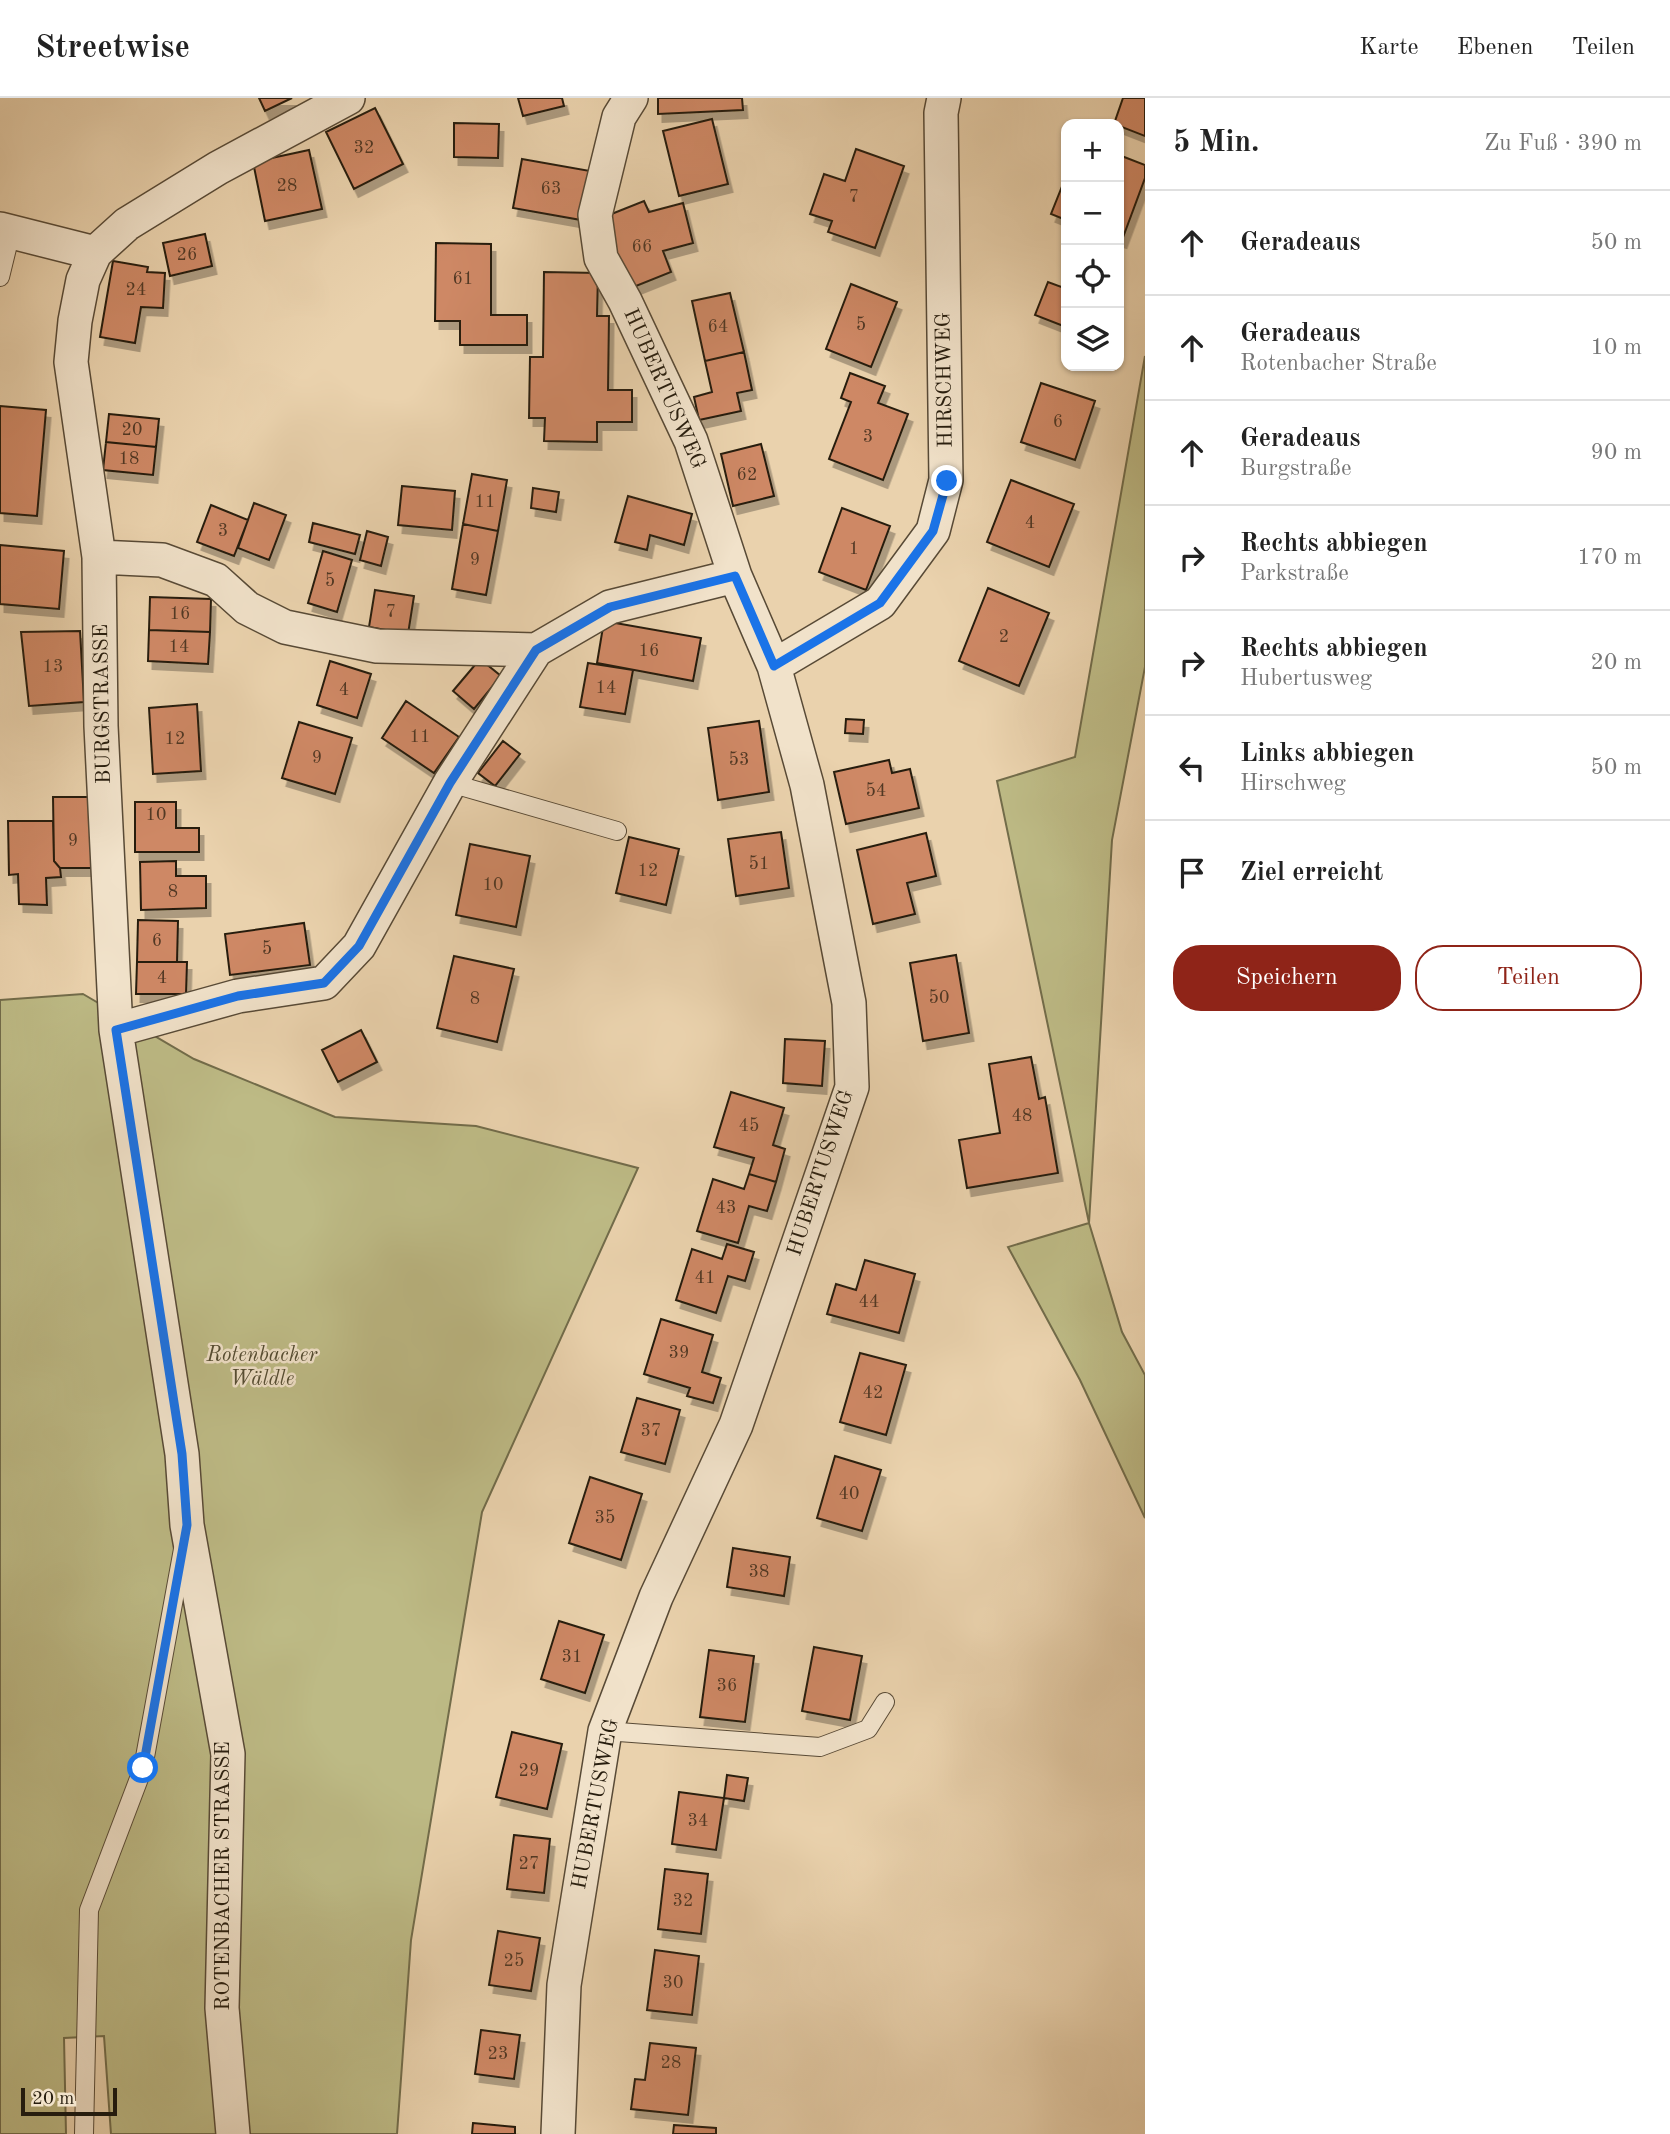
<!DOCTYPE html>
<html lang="de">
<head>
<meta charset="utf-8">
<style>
	:root { --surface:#fff; --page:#f6f6f6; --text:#222; --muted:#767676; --line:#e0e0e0; --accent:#8f2418 }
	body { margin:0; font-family:"Old Standard TT",serif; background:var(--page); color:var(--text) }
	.controls { position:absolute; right:21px; top:21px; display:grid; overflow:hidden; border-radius:14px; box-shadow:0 2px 5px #0004 }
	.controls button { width:63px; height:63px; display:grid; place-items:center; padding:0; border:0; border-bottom:2px solid var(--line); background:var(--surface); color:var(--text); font:35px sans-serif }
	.scale { position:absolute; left:21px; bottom:18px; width:96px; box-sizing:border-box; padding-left:7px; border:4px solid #271d0e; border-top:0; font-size:19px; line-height:24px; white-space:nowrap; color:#271d0e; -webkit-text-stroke:5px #f1e2ca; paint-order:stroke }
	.stop { position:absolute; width:21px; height:21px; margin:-16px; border:5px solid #1a73e8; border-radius:50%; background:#fff }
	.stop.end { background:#1a73e8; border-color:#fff; box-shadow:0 2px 7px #0008 }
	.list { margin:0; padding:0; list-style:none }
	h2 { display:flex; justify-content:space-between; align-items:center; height:91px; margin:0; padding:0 28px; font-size:30px }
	h2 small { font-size:23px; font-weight:400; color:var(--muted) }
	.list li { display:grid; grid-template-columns:46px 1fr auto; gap:21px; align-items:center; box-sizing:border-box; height:105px; padding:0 28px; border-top:2px solid var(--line) }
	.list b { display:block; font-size:26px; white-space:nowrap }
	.list p { margin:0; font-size:23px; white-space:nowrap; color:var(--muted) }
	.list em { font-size:23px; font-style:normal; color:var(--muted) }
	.actions { display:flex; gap:14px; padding:21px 28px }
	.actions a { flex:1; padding:16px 0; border:2px solid var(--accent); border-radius:28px; text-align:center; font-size:24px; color:var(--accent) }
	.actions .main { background:var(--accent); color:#fff }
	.icon { flex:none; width:38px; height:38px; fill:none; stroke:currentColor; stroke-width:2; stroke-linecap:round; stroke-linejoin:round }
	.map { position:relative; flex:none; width:1145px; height:2036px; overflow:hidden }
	header { display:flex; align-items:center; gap:42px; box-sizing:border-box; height:98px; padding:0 35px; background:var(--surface); border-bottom:2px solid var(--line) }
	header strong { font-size:33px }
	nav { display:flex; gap:38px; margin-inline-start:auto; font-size:24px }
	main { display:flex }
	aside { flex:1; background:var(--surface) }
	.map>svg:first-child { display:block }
</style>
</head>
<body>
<header>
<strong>Streetwise</strong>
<nav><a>Karte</a><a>Ebenen</a><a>Teilen</a></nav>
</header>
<main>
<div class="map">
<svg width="1145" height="2036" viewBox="0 0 1145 2036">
	<defs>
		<filter id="shadow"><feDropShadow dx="4.5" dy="8" stdDeviation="0" flood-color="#0004"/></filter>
	</defs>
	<rect width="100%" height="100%" fill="#ead2ad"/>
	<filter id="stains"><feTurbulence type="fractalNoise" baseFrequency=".00286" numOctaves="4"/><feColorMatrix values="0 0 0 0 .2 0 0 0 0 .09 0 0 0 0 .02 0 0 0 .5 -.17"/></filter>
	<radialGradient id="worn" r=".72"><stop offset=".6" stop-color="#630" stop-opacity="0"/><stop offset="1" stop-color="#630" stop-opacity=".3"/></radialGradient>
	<path fill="#bdba85" stroke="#726c4a" stroke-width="2" d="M 1145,258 L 1145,569 L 1112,742 L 1089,1125 L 1122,1234 L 1145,1277 L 1145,1420 L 1080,1282 L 1008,1149 L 1089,1125 L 997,683 L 1075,659 Z
		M 83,896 L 194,961 L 335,1019 L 476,1028 L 638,1070 L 482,1414 L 411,1842 L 397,2036 L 111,2036 L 104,1938 L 64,1940 L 66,2036 L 0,2036 L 0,902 Z"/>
	<path fill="#ce8865" stroke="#271d0e" stroke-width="2" filter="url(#shadow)" d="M 259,0 L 292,0 L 265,13 Z
		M 518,0 L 562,0 L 564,8 L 523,18 Z
		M 658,0 L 742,0 L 743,12 L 658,16 Z
		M 1123,0 L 1145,0 L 1145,38 L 1114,26 Z
		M 375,10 L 403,66 L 354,91 L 326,34 Z
		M 712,21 L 728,86 L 679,98 L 663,33 Z
		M 454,25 L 499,26 L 498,60 L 454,59 Z
		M 856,51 L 904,68 L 875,150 L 828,134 L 832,123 L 810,116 L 824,76 L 845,83 Z
		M 309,52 L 322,111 L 265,123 L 253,64 Z
		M 1119,57 L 1145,67 L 1145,80 L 1122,142 L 1119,141 Z
		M 522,61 L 590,73 L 581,122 L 513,110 Z
		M 1063,86 L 1066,87 L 1066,122 L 1051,116 Z
		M 644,103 L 649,114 L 683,105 L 693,145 L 663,153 L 671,174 L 631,190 L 606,146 L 604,119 Z
		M 205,136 L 212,168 L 170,178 L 163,145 Z
		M 436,145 L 491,146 L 491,217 L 527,217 L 527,247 L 460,247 L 460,223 L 435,223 Z
		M 113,163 L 148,169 L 147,174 L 165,175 L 163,210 L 141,209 L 135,245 L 100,239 Z
		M 544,174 L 598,175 L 597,218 L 609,218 L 608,292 L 632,292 L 632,324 L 597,324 L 597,344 L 544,343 L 545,320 L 529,320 L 530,259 L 543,259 Z
		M 1066,183 L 1066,229 L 1035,217 L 1048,184 L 1064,190 Z
		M 851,186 L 897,204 L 871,269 L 826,251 Z
		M 730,195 L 744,254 L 705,263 L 692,203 Z
		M 744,254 L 752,292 L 737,295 L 741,313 L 699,322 L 694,299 L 712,294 L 705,263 Z
		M 850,275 L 885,288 L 878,305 L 908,316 L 883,382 L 829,361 L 851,304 L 841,300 Z
		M 1041,285 L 1095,303 L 1075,362 L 1021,344 Z
		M 0,308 L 46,312 L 37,418 L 0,415 Z
		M 109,316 L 159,321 L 156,349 L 106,344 Z
		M 106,344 L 156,349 L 153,377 L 103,372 Z
		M 761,346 L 774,398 L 733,408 L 721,356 Z
		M 472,376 L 507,382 L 498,433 L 463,426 Z
		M 1011,382 L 1074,406 L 1049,469 L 987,444 Z
		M 402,388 L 455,393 L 452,432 L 398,427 Z
		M 533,390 L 559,394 L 556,414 L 531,410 Z
		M 628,398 L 692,416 L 684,447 L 650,437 L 647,452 L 615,444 Z
		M 254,405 L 286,417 L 269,462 L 238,450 Z
		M 211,407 L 248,422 L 234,458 L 197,444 Z
		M 842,410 L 890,428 L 866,492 L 819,474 Z
		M 313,425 L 360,437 L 355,456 L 309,444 Z
		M 463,426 L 498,433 L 486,497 L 452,491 Z
		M 367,433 L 388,439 L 381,468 L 360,462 Z
		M 0,447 L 64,453 L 59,511 L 0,506 Z
		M 323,453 L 352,462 L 337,514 L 308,505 Z
		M 988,490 L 1049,515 L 1019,588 L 959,563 Z
		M 375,492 L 414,498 L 408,536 L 369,529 Z
		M 150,499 L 211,501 L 210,534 L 149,532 Z
		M 604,523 L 701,540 L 693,583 L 597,565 Z
		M 149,532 L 210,534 L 208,566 L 148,563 Z
		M 80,533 L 84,604 L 29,608 L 21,534 Z
		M 480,561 L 501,578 L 474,611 L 453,593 Z
		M 330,563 L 371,576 L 357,620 L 317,607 Z
		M 588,565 L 633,572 L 625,616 L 580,609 Z
		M 406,603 L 459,639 L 434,675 L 382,640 Z
		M 197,606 L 201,673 L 153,676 L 149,610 Z
		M 846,621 L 864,622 L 863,636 L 845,635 Z
		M 759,623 L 769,694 L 718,702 L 708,630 Z
		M 299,624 L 352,640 L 335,696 L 282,680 Z
		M 503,643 L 520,656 L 495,688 L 478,675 Z
		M 889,662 L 892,675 L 910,671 L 919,710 L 846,726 L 834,674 Z
		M 53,699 L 91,699 L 92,770 L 60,770 L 54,763 Z
		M 135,704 L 176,704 L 176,730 L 199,730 L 199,754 L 135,754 Z
		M 8,723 L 53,723 L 54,763 L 60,770 L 61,779 L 46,780 L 47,807 L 19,806 L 18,776 L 9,777 Z
		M 781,734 L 789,790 L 736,798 L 728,741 Z
		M 926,735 L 936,778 L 907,785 L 915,816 L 873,826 L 857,752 Z
		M 629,739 L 679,751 L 666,807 L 616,795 Z
		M 470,746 L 530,758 L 516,829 L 456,817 Z
		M 176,763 L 176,778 L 206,778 L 206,810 L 141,812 L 140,764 Z
		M 138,822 L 178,823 L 177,864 L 137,864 Z
		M 304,825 L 310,867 L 230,877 L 225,836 Z
		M 956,857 L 969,935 L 923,943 L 910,865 Z
		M 454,858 L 514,871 L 497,944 L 437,930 Z
		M 137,864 L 187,864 L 186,896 L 136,896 Z
		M 361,932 L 377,964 L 338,984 L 322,952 Z
		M 785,941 L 825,943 L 822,988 L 783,985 Z
		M 1031,959 L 1039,1001 L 1045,999 L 1058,1075 L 967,1090 L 959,1042 L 1000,1035 L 989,966 Z
		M 731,994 L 784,1010 L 773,1047 L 785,1051 L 776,1084 L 749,1076 L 754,1060 L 714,1049 Z
		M 749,1076 L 776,1084 L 767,1113 L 749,1108 L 738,1145 L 697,1133 L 713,1081 L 744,1091 Z
		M 727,1146 L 754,1154 L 745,1183 L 728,1178 L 716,1215 L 676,1202 L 692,1151 L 722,1161 Z
		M 865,1162 L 915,1176 L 899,1235 L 827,1216 L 836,1186 L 856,1192 Z
		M 661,1221 L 713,1237 L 702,1274 L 721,1280 L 713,1305 L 687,1298 L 690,1290 L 644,1276 Z
		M 860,1255 L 906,1267 L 886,1337 L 840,1324 Z
		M 637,1300 L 680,1312 L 665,1366 L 621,1354 Z
		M 835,1358 L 881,1372 L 862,1433 L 817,1420 Z
		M 590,1379 L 642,1396 L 621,1462 L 569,1445 Z
		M 733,1450 L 790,1459 L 784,1498 L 727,1489 Z
		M 559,1523 L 604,1537 L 585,1595 L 541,1581 Z
		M 814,1549 L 862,1558 L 850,1622 L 802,1613 Z
		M 709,1552 L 754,1558 L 745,1624 L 700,1619 Z
		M 512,1634 L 562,1646 L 547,1711 L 496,1699 Z
		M 727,1677 L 748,1680 L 744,1703 L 724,1700 Z
		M 679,1694 L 724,1700 L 716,1752 L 672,1746 Z
		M 514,1737 L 550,1741 L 544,1795 L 507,1791 Z
		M 665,1771 L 708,1776 L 701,1836 L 658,1831 Z
		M 498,1833 L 540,1840 L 531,1893 L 489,1887 Z
		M 655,1852 L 699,1858 L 692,1917 L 647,1912 Z
		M 481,1932 L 520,1937 L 514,1981 L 475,1976 Z
		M 650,1945 L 696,1950 L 688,2017 L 631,2011 L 635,1981 L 645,1982 Z
		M 473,2025 L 515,2029 L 515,2036 L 472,2036 Z
		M 674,2027 L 716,2030 L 716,2036 L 673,2036 Z"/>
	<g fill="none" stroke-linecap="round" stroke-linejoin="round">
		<g stroke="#584a36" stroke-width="20">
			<path id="service" d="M 0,179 L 11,134
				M 450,685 L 617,733
				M 605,1633 L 820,1649 L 868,1631 L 885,1604
				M 84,2036 L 89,1812 L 143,1670 L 183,1451"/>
		</g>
		<g stroke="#584a36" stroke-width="36">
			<path id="minor" d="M 0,131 L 95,155
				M 99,459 L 162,462 L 216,482 L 247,510 L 285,529 L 377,548 L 536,552
				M 774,568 L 880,505 L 933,433 L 946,382 L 941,15 L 944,0
				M 116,932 L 238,898 L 324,885 L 359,848 L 450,685 L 536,552 L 610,509 L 735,478
				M 233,2036 L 222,1910 L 228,1656 L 187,1427 L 182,1356 L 116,932 L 101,628 L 99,459 L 71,264 L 75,223 L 83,182 L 95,155 L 127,126 L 218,70 L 348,0
				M 558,2036 L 564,1887 L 605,1633 L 656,1499 L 736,1327 L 852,989 L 849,905 L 807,687 L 774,568 L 735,478 L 691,343 L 625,203 L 601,160 L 595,117 L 619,19 L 631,0"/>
		</g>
		<use href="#service" stroke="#f1e2ca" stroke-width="18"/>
		<use href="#minor" stroke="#f1e2ca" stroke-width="33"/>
	</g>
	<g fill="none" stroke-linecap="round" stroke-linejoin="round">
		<path stroke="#1a73e8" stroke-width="9" d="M 143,1670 L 187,1427 L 182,1356 L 116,932 L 238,898 L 324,885 L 359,848 L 450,685 L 536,552 L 610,509 L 735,478 L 774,568 L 880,505 L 933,433 L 947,383"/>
	</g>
	<g text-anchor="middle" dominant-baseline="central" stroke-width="5" stroke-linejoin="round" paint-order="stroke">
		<g font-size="18" fill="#513824">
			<text x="364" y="50">32</text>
			<text x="287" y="88">28</text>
			<text x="551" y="91">63</text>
			<text x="854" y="99">7</text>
			<text x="642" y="149">66</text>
			<text x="187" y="157">26</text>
			<text x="463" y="181">61</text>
			<text x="136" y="192">24</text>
			<text x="861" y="227">5</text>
			<text x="718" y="229">64</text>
			<text x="1058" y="324">6</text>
			<text x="132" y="332">20</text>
			<text x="868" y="339">3</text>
			<text x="129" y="361">18</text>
			<text x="747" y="377">62</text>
			<text x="485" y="404">11</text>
			<text x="1030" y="425">4</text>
			<text x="223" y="433">3</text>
			<text x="854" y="451">1</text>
			<text x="475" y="462">9</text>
			<text x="330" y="483">5</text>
			<text x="391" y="514">7</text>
			<text x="180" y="516">16</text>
			<text x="1004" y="539">2</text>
			<text x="179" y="549">14</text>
			<text x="649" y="553">16</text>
			<text x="53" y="569">13</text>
			<text x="606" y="590">14</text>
			<text x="344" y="592">4</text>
			<text x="420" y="639">11</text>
			<text x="175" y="641">12</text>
			<text x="317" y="660">9</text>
			<text x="739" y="662">53</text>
			<text x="876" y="693">54</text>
			<text x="156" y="717">10</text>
			<text x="73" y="743">9</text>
			<text x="759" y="766">51</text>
			<text x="648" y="773">12</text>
			<text x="493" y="787">10</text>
			<text x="173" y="794">8</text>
			<text x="157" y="843">6</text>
			<text x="267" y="851">5</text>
			<text x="162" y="880">4</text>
			<text x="939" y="900">50</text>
			<text x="475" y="901">8</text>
			<text x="1022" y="1018">48</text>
			<text x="749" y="1028">45</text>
			<text x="726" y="1110">43</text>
			<text x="705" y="1180">41</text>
			<text x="869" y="1204">44</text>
			<text x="679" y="1255">39</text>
			<text x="873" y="1295">42</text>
			<text x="651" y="1333">37</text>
			<text x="849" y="1396">40</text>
			<text x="605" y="1420">35</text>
			<text x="759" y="1474">38</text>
			<text x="572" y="1559">31</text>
			<text x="727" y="1588">36</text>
			<text x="529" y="1673">29</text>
			<text x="698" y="1723">34</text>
			<text x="529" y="1766">27</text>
			<text x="683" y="1803">32</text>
			<text x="514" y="1863">25</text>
			<text x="673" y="1885">30</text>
			<text x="498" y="1956">23</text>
			<text x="671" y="1965">28</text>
		</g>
		<g font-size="21" fill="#271d0e" stroke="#f1e2ca">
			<text transform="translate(945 282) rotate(-91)">HIRSCHWEG</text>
			<text transform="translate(664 291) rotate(66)">HUBERTUSWEG</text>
			<text transform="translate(103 606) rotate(-91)">BURGSTRASSE</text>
			<text transform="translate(821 1075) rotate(-72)">HUBERTUSWEG</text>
			<text transform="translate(596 1706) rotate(-79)">HUBERTUSWEG</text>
			<text transform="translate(223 1778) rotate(-90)">ROTENBACHER STRASSE</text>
		</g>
		<g font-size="21" font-style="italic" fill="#544c32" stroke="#f1e2ca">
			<text x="262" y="1257">Rotenbacher<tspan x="262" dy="24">Wäldle</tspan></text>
		</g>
	</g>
	<rect width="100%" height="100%" filter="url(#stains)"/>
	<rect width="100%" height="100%" fill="url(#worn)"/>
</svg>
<div class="controls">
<button>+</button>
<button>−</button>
<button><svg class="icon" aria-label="locate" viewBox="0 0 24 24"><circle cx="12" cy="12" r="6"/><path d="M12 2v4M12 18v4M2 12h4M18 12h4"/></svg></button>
<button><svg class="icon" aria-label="layers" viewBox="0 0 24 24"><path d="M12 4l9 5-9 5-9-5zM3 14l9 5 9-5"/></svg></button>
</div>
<div class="scale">20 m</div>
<div class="stop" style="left:143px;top:1670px"></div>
<div class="stop end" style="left:947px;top:383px"></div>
</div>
<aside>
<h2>5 Min.<small>Zu Fuß · 390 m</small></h2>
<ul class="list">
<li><svg class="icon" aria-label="ahead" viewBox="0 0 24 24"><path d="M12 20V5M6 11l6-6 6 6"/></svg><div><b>Geradeaus</b></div><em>50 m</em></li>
<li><svg class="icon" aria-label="ahead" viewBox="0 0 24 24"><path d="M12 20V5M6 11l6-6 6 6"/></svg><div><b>Geradeaus</b><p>Rotenbacher Straße</p></div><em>10 m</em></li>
<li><svg class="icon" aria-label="ahead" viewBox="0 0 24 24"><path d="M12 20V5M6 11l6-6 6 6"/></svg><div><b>Geradeaus</b><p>Burgstraße</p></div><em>90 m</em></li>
<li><svg class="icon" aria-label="right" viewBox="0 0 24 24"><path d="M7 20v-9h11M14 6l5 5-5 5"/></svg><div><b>Rechts abbiegen</b><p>Parkstraße</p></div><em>170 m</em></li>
<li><svg class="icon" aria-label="right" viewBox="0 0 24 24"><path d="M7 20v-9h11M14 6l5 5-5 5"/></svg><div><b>Rechts abbiegen</b><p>Hubertusweg</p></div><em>20 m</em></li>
<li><svg class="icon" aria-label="left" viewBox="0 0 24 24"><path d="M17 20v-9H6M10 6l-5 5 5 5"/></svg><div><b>Links abbiegen</b><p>Hirschweg</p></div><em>50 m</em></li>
<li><svg class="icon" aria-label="arrive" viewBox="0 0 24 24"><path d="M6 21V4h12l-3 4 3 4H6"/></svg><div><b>Ziel erreicht</b></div></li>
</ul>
<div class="actions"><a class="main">Speichern</a><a>Teilen</a></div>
</aside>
</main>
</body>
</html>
